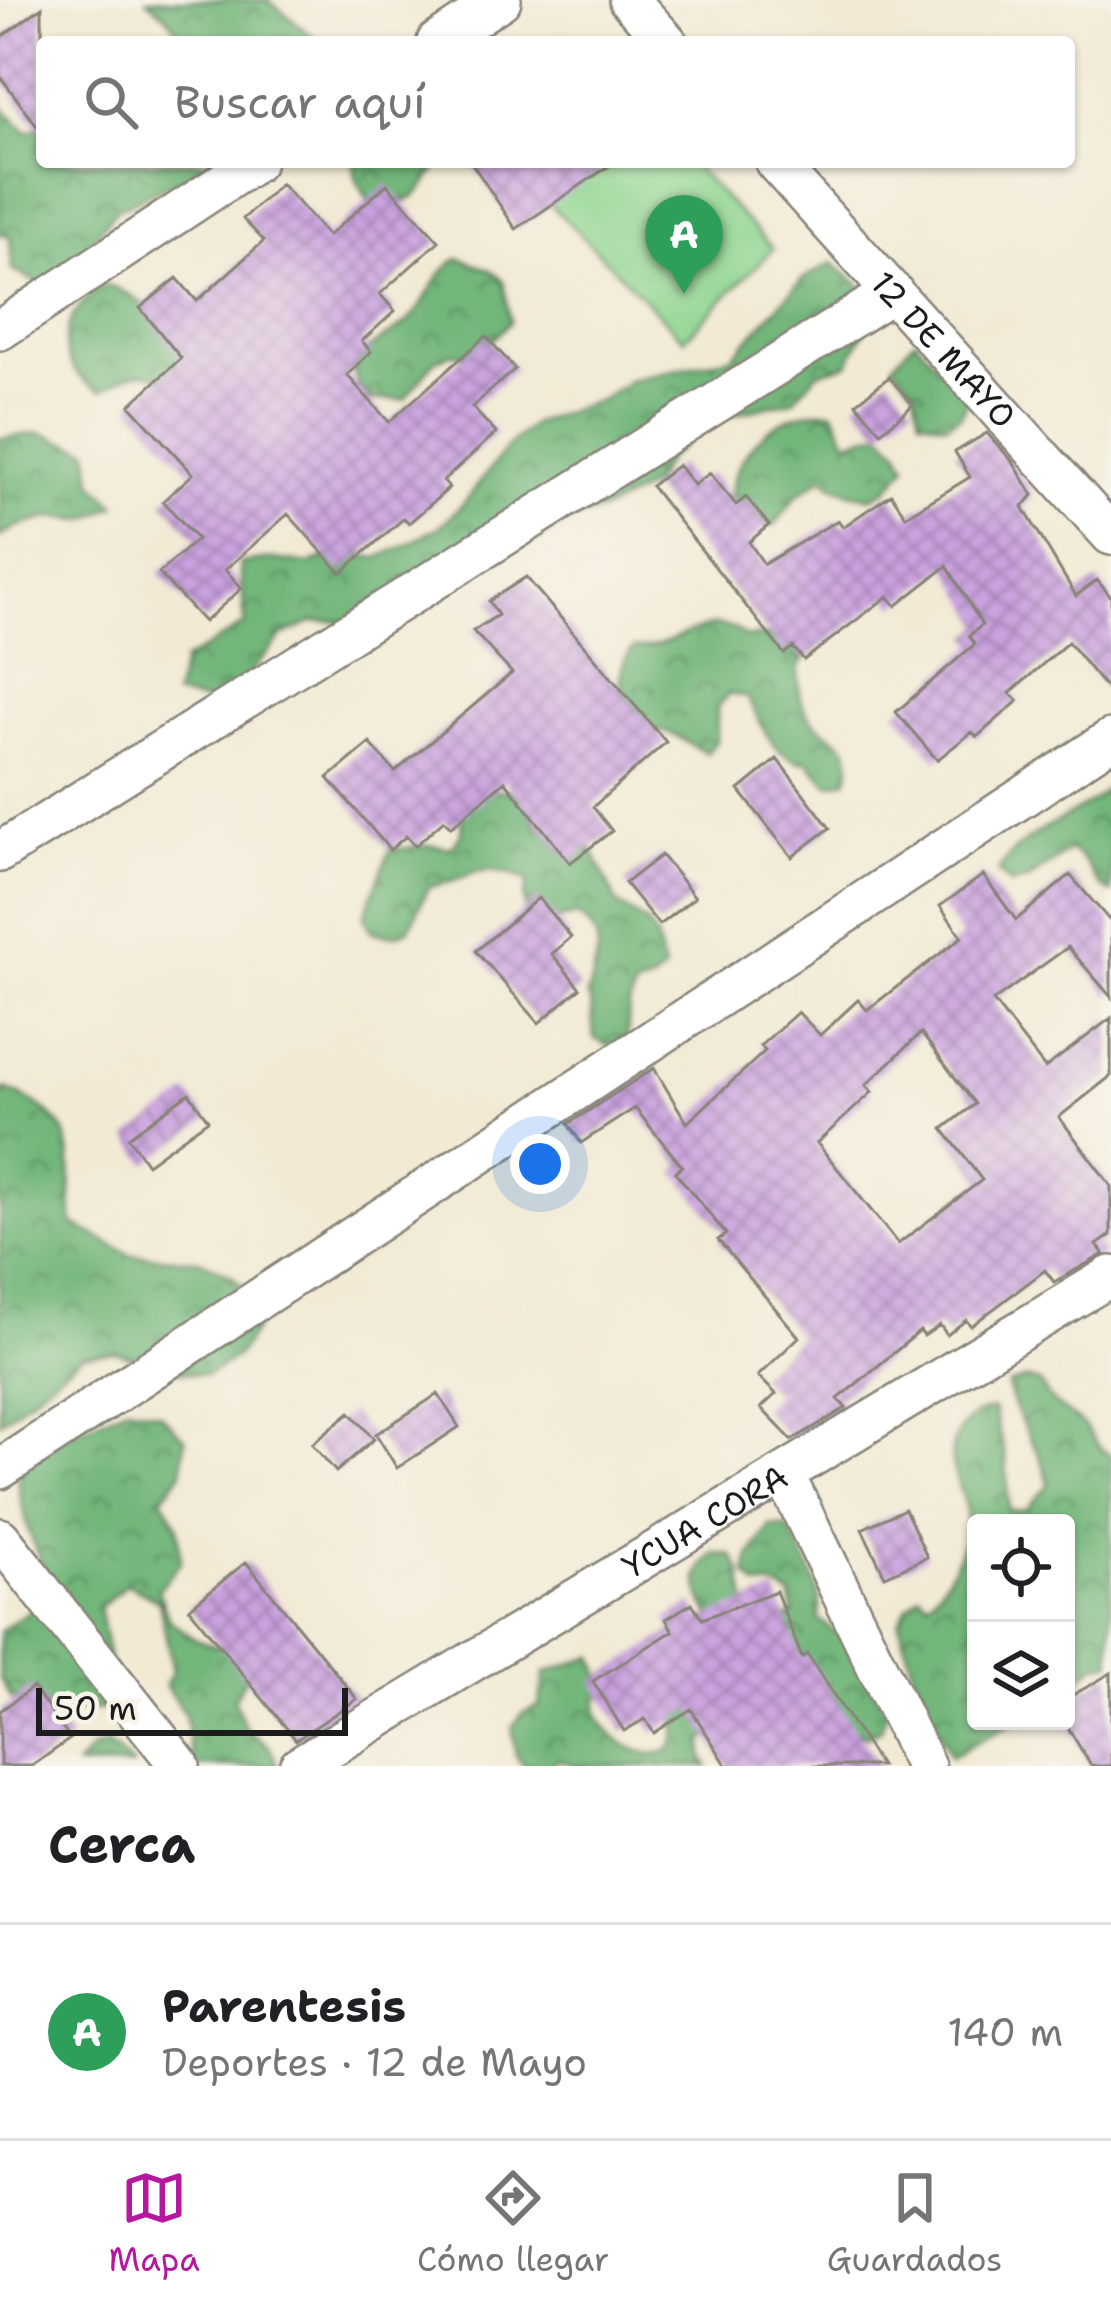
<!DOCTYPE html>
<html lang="es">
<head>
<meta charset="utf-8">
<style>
	:root { --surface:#fff; --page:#f6f6f6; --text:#202124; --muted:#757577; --line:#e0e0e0; --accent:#b5179e }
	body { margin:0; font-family:"Shantell Sans",sans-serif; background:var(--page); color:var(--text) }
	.controls { position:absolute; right:36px; bottom:36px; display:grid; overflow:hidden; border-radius:12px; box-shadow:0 3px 9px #0004 }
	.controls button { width:108px; height:108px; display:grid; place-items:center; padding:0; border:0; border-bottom:3px solid var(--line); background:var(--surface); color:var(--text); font:60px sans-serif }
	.scale { position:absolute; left:36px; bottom:30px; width:312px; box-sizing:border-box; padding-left:12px; border:6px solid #1c1c1c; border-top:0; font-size:33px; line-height:42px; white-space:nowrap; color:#1c1c1c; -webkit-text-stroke:9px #f7f3e8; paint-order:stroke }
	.you { position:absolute; left:540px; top:1164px; width:42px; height:42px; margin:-30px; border:9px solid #fff; border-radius:50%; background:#1a73e8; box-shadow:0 0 0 18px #1a73e833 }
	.badge { display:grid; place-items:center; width:78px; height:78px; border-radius:50%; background:var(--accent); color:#fff; font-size:39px; font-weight:700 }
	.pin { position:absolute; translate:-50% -99px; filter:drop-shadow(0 3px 6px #0008) }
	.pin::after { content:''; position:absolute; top:63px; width:42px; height:36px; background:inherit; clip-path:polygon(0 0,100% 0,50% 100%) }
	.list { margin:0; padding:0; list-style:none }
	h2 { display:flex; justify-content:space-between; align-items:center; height:156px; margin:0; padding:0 48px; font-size:51px }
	h2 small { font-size:39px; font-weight:400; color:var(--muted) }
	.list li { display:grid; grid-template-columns:78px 1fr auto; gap:36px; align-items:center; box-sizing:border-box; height:216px; padding:0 48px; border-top:3px solid var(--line) }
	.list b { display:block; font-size:45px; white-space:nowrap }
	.list p { margin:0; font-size:39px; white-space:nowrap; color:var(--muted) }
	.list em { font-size:39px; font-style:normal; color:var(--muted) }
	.icon { flex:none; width:66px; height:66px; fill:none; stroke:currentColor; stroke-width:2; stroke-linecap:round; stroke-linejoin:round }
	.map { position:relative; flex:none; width:1111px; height:1766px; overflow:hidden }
	.search { position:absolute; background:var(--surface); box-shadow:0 3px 9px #0004; left:36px; right:36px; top:36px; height:132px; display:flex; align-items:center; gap:30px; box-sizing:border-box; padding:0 42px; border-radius:12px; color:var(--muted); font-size:45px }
	.sheet { height:372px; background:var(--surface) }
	nav { display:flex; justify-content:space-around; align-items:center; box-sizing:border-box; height:168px; border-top:3px solid var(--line); background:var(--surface); font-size:33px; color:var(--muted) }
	nav a { display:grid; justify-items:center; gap:6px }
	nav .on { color:var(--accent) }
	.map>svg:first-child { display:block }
</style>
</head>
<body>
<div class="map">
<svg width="1111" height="1766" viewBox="0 0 1111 1766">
	<defs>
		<pattern id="forest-crowns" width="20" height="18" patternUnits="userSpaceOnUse" patternTransform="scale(3)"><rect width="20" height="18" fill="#72b67a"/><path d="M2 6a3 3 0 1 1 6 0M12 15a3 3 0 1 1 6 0" fill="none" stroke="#5d9363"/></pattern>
		<pattern id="building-cross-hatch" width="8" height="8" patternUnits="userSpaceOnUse" patternTransform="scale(3)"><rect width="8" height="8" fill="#caa2df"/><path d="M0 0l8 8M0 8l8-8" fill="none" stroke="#a383b4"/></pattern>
	</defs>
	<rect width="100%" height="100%" fill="#f7f3e8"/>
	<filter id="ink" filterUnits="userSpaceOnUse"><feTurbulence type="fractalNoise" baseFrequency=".00833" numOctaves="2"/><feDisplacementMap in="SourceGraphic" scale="24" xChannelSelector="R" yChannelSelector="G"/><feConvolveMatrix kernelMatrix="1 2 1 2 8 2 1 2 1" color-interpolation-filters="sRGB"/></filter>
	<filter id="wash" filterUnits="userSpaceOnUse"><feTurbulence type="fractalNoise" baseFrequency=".004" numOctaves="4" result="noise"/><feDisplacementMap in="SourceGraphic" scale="48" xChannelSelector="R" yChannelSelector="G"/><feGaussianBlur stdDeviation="2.7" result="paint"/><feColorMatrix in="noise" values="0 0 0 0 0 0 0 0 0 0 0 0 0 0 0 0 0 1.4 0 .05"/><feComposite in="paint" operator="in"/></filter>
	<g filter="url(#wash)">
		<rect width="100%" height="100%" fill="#f2ead5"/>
		<path fill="#8dd58f" stroke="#547856" stroke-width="3" d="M 594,162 L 690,162 L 773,249 L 684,339 L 548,202 Z"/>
		<path fill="url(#forest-crowns)" stroke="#47694b" stroke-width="3" d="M 147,0 L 268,0 L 320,42 L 186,42 L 167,17 Z
			M 0,105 L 27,132 L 42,127 L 42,162 L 237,162 L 209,166 L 116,210 L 73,265 L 42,285 L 12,270 L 10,236 L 0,234 Z
			M 354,162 L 434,162 L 438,166 C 416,201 412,204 371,206 L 356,178 Z
			M 459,258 L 491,270 L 504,281 L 510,322 L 485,347 L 470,355 L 453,353 L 436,359 L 405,399 L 371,400 L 358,385 L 353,369 C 369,343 382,341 404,325 C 427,307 432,273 459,258 Z
			M 832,263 L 860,285 L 871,318 L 848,364 L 817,373 L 794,400 L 725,416 L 695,434 L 668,458 L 651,486 L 604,510 L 570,520 L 540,538 L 348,621 L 313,622 L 283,635 L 237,688 L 207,702 L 174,696 L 184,661 L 245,624 L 240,563 L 274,559 L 309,564 L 342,551 L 377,558 L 408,544 L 439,527 L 465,502 L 507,447 L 534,423 L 600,400 L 630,380 L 732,357 L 803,279 Z
			M 106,285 C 146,296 167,329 193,360 L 166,380 C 140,366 126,376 102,391 C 48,368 59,309 106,285 Z
			M 915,339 L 967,399 L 961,415 L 946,424 L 920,418 L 915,391 L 893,364 Z
			M 815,411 L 834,411 L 847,441 L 881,432 L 899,450 L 907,466 L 886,490 L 871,498 L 837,488 L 823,477 L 796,496 L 775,525 L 757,526 L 729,506 C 731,457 767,418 815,411 Z
			M 40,433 L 89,450 L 93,482 L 116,505 L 86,520 L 52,517 L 18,526 L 0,537 L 0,438 Z
			M 716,625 L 733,628 L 747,638 C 772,632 788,639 804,660 L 798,666 C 799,682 798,700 807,713 C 826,743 861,735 847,780 L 829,784 L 805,759 L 801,762 C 766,751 765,724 746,697 L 729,694 L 717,707 L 717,740 L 707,753 C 694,748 684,739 672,734 C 663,731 653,731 644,725 C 620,704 611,671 634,648 C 664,650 687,628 716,625 Z
			M 1111,785 L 1111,893 C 1087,882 1095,862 1069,850 L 1028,880 L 1010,884 L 998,872 C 1023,827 1078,820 1111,785 Z
			M 503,790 L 520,794 L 539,829 L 589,843 L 617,904 L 645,922 L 656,937 L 664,970 L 651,982 L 634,989 L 629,1006 L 627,1040 L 610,1046 L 594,1038 L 591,1002 L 587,996 C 595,964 611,936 576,915 L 542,924 L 526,916 L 524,897 L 528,881 C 476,859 479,876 429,887 C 411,916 418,944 372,932 L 364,916 L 390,850 L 433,845 L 450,848 L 461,834 L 462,816 L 485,792 Z
			M 6,1089 C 89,1124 64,1150 73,1224 L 131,1255 L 199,1260 L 229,1274 L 253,1295 L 256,1328 L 236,1357 L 207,1375 L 173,1371 L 117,1352 L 82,1355 L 0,1422 L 0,1094 Z
			M 1026,1379 L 1041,1384 C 1051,1404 1060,1408 1077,1420 C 1093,1431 1092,1445 1111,1456 L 1111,1663 L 1096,1665 L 1066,1688 L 1066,1523 L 976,1523 L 976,1721 L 1016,1721 L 951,1756 L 919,1691 L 899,1623 L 907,1607 L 920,1594 L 928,1601 C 948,1581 963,1554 966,1526 C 971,1491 934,1462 962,1427 C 971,1416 979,1412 993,1409 L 1006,1459 L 1009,1511 L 1026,1510 L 1049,1484 C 1041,1447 1014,1421 1008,1385 Z
			M 128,1406 L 160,1413 L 185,1439 L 182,1472 L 162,1498 L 178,1526 L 181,1562 L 158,1590 L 169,1620 L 195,1639 L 226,1649 L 250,1669 L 234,1699 L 246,1729 L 269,1746 L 278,1766 L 193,1766 L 185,1715 L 165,1685 L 173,1671 L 159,1601 L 127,1584 L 99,1607 L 118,1708 C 79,1713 49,1707 11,1698 L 0,1678 L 0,1631 L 57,1591 C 32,1552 19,1505 16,1459 Z
			M 770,1526 L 787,1527 C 802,1552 826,1591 818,1619 L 844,1639 L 887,1712 L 881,1729 L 866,1736 C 843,1725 829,1707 827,1682 L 819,1680 L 716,1730 L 703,1742 L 703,1758 L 708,1766 L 576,1766 L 558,1759 L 551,1766 L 525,1766 L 516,1755 L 512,1727 L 523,1713 L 539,1706 L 545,1673 L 594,1656 L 604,1686 C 603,1689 597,1701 597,1704 C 595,1733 646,1766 670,1749 C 679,1738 676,1725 676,1713 C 676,1694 708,1648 718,1628 C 702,1601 684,1576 715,1553 L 732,1555 L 740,1569 L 746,1602 L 781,1626 L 793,1613 L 791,1596 L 775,1587 L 757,1586 L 746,1573 L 750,1556 Z
			M 107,1744 L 133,1766 L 77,1766 L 91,1749 Z"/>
		<g id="blocks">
			<path fill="url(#building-cross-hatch)" fill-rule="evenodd" d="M 42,7 L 42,133 L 0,76 L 0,38 Z
				M 471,162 L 615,162 L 516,229 Z
				M 281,184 L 328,236 L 387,184 L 439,241 L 380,294 L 395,311 L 362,341 L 371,352 L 347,375 L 389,422 L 486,336 L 515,369 L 472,407 L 496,433 L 443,481 L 449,488 L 409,523 L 404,518 L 341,573 L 288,514 L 225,570 L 242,588 L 204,622 L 159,573 L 197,539 L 163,501 L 193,474 L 130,405 L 181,358 L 140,308 L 177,278 L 197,301 L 264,241 L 243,219 Z
				M 889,377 L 913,405 L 881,432 L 856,403 Z
				M 987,433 L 1013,462 L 1033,495 L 1023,507 L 1076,596 L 1097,580 L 1111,597 L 1111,694 L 1068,642 L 1010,693 L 1018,701 L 977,737 L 972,732 L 937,760 L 896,712 L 975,644 L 969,636 L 982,625 L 947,566 L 896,606 L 888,596 L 804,660 L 793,647 L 784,654 L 651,486 L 678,465 L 694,485 L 710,473 L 736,505 L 746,497 L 769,525 L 749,542 L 764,564 L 838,520 L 843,527 L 891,494 L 906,516 L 970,477 L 955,452 Z
				M 526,577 L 666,742 L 593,807 L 612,831 L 570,863 L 505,781 L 451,827 L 444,820 L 415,846 L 406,836 L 390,850 L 328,778 L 370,743 L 395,772 L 512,673 L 473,631 L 498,615 L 489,601 Z
				M 777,759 L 830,828 L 792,857 L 739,790 Z
				M 661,855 L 695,897 L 659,925 L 625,883 Z
				M 983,875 L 1016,920 L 1070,875 L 1111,922 L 1111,997 L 1068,947 L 993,1001 L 1045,1068 L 1111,1018 L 1111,1076 L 1059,1117 L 1111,1186 L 1111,1235 L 1097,1245 L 1104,1254 L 1054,1282 L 1045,1270 L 971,1326 L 966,1320 L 947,1335 L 940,1325 L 924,1336 L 920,1331 L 838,1399 L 846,1408 L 792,1440 L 761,1408 L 776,1394 L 758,1376 L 799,1337 L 718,1240 L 726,1234 L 675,1172 L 682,1166 L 635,1108 L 581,1143 L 568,1124 L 654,1068 L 687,1123 L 765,1051 L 760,1046 L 798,1012 L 820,1035 L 858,1000 L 867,1010 L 962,937 L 940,906 ZM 921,1033 L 975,1104 L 943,1129 L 982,1180 L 898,1244 L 817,1143 L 872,1092 L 866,1085 Z
				M 538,898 L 571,937 L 552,954 L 580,988 L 539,1023 L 476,951 Z
				M 189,1093 L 208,1120 L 147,1164 L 128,1137 Z
				M 438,1394 L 459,1427 L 397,1468 L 376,1434 Z
				M 350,1412 L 374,1439 L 336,1472 L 312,1444 Z
				M 905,1509 L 927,1557 L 885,1576 L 862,1529 Z
				M 246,1562 L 357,1699 L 296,1740 L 189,1608 Z
				M 776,1591 L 802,1658 L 807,1654 L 880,1766 L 727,1766 L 691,1709 L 654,1733 L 645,1719 L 624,1731 L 593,1681 L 673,1631 L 666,1619 L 692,1603 L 702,1619 Z
				M 1111,1673 L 1111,1766 L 1091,1766 L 1066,1724 L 1066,1699 Z
				M 33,1687 L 70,1739 L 32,1766 L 0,1766 L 0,1711 Z"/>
		</g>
	</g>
	<g filter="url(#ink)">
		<use href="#blocks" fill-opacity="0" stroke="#878378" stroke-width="3"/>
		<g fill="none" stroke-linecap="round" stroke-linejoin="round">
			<g stroke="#878378" stroke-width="44">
				<g id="minor">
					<path d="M 629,0 L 667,42"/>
					<path d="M 437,42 L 501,0"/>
					<path id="s1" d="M 775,162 L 1111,535"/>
					<path d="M 0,330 L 255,162"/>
					<path d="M 0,852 L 893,292"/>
					<path d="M 0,1469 L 1111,739"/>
					<path d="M 785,1476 L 925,1766"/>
					<path d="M 0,1538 L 180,1766"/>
					<path id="s2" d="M 299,1766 L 1111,1276"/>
				</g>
			</g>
			<use href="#minor" stroke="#fff" stroke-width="39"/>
		</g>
	</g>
	<g text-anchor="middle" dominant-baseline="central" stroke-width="12" stroke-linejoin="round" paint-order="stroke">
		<g font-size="33" fill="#1c1c1c" stroke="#f7f3e8">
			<text stroke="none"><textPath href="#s1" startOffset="252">12 DE MAYO</textPath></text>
			<text stroke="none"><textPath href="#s2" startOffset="474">YCUA CORA</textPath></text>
		</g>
	</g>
</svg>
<div class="controls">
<button><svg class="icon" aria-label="locate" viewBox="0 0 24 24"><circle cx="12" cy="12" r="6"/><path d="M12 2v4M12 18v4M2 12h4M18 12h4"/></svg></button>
<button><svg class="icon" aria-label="layers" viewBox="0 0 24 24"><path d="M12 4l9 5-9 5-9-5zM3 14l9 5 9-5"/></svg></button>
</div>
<div class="scale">50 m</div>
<div class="you"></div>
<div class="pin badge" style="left:684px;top:294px;background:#2e9e5b">A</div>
<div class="search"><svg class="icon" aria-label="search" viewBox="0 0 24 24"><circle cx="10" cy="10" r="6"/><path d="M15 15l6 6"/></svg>Buscar aquí</div>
</div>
<section class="sheet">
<h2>Cerca<small></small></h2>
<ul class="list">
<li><span class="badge" style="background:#2e9e5b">A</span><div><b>Parentesis</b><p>Deportes · 12 de Mayo</p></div><em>140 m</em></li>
</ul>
</section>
<nav>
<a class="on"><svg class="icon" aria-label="map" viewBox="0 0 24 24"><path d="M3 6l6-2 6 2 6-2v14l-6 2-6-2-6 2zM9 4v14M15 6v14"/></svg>Mapa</a>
<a><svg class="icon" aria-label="directions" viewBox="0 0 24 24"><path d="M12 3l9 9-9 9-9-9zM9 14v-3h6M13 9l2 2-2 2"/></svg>Cómo llegar</a>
<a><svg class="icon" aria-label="saved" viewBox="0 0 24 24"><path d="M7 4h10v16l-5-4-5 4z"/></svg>Guardados</a>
</nav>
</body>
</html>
